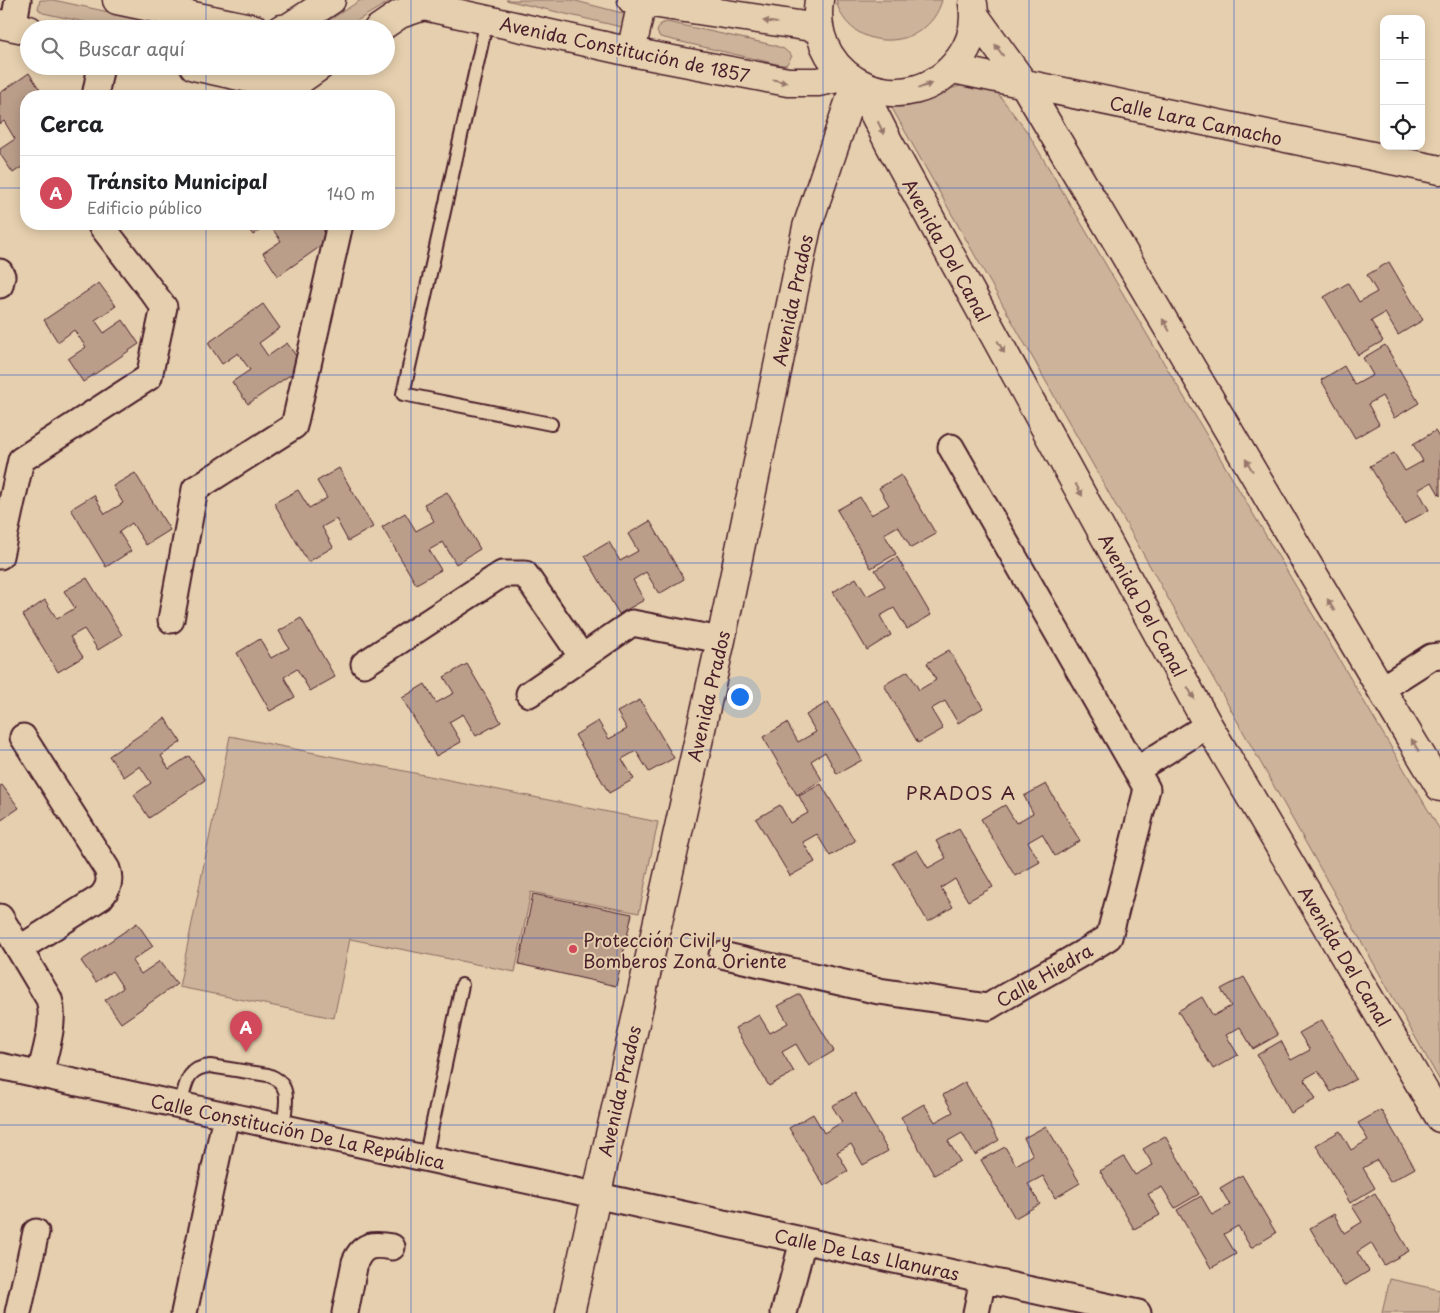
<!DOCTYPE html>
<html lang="es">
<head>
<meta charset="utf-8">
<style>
	:root { --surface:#fff; --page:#f2f2f2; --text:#202124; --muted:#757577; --line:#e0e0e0; --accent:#d1495b }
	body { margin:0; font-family:"Playpen Sans",sans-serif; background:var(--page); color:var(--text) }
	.controls { position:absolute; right:15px; top:15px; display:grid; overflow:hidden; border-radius:10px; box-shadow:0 2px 12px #0003 }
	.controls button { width:45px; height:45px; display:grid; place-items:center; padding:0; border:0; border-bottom:1px solid var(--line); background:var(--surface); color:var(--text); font:25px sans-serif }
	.you { position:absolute; left:739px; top:696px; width:18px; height:18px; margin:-12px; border:4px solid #fff; border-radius:50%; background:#1a73e8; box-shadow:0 0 0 8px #1a73e833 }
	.badge { display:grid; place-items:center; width:32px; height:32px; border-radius:50%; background:var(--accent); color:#fff; font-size:16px; font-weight:700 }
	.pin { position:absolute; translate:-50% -41px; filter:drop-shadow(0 1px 2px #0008) }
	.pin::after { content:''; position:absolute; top:26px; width:18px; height:15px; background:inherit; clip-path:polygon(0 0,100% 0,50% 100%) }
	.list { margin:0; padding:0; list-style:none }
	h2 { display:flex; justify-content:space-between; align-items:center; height:65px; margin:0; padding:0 20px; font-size:21px }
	h2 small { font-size:16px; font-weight:400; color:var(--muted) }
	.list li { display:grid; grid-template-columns:32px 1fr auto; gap:15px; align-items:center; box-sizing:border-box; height:75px; padding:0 20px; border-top:1px solid var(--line) }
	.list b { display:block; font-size:19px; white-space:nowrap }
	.list p { margin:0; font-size:16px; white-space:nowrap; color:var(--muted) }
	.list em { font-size:16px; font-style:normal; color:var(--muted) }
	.icon { flex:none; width:28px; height:28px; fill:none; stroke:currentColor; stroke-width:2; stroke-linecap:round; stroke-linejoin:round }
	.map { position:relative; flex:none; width:1440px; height:1313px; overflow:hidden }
	.search { position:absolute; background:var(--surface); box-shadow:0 2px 12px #0003; left:20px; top:20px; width:375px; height:55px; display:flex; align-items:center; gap:12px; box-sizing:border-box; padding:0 18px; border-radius:28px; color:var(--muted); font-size:19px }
	.panel { position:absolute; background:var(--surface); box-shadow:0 2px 12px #0003; left:20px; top:90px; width:375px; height:140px; border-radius:20px }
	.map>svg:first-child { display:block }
</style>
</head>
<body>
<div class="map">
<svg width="1440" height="1313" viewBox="0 0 1440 1313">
	<rect width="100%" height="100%" fill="#e5cfae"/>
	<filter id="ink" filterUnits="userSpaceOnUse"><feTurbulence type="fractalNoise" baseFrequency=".02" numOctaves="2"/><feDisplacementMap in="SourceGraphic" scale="10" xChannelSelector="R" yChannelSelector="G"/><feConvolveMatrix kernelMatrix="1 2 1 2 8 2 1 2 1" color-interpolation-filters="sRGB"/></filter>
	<g filter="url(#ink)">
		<path fill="#ccb399" stroke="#8b6962" d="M 40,0 L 53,0 L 188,29 L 117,29 L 43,13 L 38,9 Z
			M 361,0 L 392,0 L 343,29 L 315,29 Z
			M 506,0 L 572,0 L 634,16 L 630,29 Z
			M 836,0 L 942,0 C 928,53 848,54 836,0 Z
			M 667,22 L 773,45 L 784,49 L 792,56 L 786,65 L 781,65 L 660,37 L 657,32 L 660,24 Z
			M 986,78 L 1028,133 L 1440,830 L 1440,1081 L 879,85 L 916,94 L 953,88 Z
			M 230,736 L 658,822 L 639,913 L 531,892 L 515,972 L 350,939 L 334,1018 L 179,987 Z
			M 1390,1279 L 1440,1290 L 1440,1313 L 1382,1313 Z"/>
		<path fill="#ba9e8a" stroke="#4a1f2b" d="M 29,73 L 44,96 L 26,96 L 26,110 L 24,111 L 26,115 L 26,164 L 13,173 L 0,154 L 0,149 L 15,139 L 4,121 L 0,124 L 0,93 Z
			M 245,224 L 297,224 L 299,227 L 303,224 L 325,224 L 334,237 L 278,276 L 263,253 L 281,241 L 269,224 L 253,235 Z
			M 1389,262 L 1423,320 L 1398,335 L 1385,313 L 1371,321 L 1383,341 L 1358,355 L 1324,297 L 1348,283 L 1359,302 L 1377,292 L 1367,275 Z
			M 99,283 L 116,306 L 95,320 L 104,333 L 123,320 L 139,344 L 83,382 L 68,359 L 86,347 L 74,330 L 58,342 L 44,320 Z
			M 263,304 L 280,328 L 259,343 L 268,356 L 287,343 L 303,366 L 248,404 L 232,382 L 250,370 L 238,353 L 222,364 L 208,343 Z
			M 1385,345 L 1419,403 L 1394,418 L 1382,396 L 1368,404 L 1379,424 L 1355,438 L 1321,380 L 1344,366 L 1355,385 L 1373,375 L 1363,358 Z
			M 1435,431 L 1440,439 L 1440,496 L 1432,482 L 1418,490 L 1429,510 L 1404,524 L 1370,466 L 1394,453 L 1405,471 L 1423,461 L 1413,444 Z
			M 339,468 L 373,527 L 348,541 L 336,519 L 322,527 L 333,547 L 308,562 L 274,503 L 298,490 L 309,508 L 327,498 L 317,481 Z
			M 135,473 L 170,530 L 146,545 L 132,523 L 119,532 L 131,551 L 106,567 L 71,509 L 94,495 L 105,514 L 123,503 L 113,486 Z
			M 901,475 L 936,534 L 911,548 L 898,526 L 884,534 L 896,554 L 871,568 L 837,510 L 860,497 L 871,515 L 889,505 L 879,488 Z
			M 447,492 L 480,549 L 456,564 L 443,542 L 429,550 L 441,570 L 416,584 L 382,527 L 405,513 L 416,531 L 434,521 L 424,504 Z
			M 650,521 L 684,579 L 659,594 L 646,572 L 633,580 L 644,600 L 619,614 L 585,556 L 609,542 L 620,561 L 638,551 L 628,534 Z
			M 897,557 L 931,615 L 907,629 L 894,608 L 880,616 L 891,635 L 867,650 L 833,592 L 856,578 L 867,596 L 885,586 L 875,570 Z
			M 87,578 L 122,635 L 98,650 L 84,629 L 70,637 L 83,657 L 58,672 L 23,615 L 45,600 L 57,619 L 75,608 L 64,591 Z
			M 301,618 L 335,677 L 310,691 L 297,669 L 284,677 L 295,697 L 270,711 L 237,653 L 260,639 L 271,658 L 289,648 L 279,631 Z
			M 949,650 L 983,708 L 958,723 L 945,701 L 931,709 L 943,729 L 918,743 L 884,685 L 908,671 L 919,690 L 936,680 L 927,663 Z
			M 467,664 L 501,722 L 476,736 L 463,714 L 449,722 L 461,742 L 436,756 L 402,698 L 425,684 L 436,703 L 454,693 L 444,677 Z
			M 640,700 L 674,758 L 649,772 L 636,751 L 622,759 L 634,779 L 609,793 L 575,735 L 598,721 L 609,739 L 627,729 L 617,712 Z
			M 828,702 L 862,760 L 837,774 L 825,752 L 811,761 L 822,780 L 797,795 L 763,737 L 787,723 L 798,742 L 816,732 L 806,715 Z
			M 165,718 L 181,742 L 161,756 L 169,769 L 189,756 L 205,780 L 149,818 L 134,795 L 151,783 L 140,766 L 124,777 L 109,756 Z
			M 821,784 L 855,841 L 830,856 L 817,834 L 803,842 L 815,862 L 790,876 L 756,819 L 780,805 L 790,823 L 808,813 L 799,796 Z
			M 1046,784 L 1080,841 L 1055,856 L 1042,834 L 1028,842 L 1040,862 L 1015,876 L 981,819 L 1005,805 L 1016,823 L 1033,813 L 1024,796 Z
			M 2,785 L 19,808 L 0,821 L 0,786 Z
			M 959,829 L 993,887 L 968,901 L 955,879 L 941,888 L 953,907 L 928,922 L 893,863 L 917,850 L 928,868 L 946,858 L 936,841 Z
			M 533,894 L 632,914 L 616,986 L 519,964 Z
			M 137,923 L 153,946 L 132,961 L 141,974 L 160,961 L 177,984 L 121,1023 L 105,1000 L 123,988 L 112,971 L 96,982 L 81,961 Z
			M 1244,977 L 1278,1035 L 1253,1049 L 1240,1027 L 1226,1035 L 1238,1055 L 1213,1069 L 1178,1011 L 1202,997 L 1213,1016 L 1231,1006 L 1221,989 Z
			M 800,994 L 834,1051 L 809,1066 L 796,1044 L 782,1052 L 794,1072 L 769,1086 L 735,1028 L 759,1015 L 770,1033 L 788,1023 L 778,1006 Z
			M 1322,1020 L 1356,1079 L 1331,1092 L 1318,1071 L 1304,1079 L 1316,1099 L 1291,1113 L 1257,1055 L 1281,1041 L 1291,1060 L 1310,1050 L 1299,1033 Z
			M 965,1082 L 999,1140 L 975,1155 L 962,1133 L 948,1141 L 960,1161 L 934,1175 L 901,1117 L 924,1104 L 935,1122 L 953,1112 L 943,1095 Z
			M 855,1093 L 888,1151 L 863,1165 L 851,1144 L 837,1152 L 848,1171 L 824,1186 L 789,1128 L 813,1114 L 824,1133 L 842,1122 L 832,1106 Z
			M 1381,1110 L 1415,1168 L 1390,1182 L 1377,1160 L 1363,1168 L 1375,1188 L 1350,1203 L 1316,1145 L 1340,1131 L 1351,1150 L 1368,1140 L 1358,1123 Z
			M 1046,1126 L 1080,1183 L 1055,1198 L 1043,1176 L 1028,1184 L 1040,1204 L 1015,1218 L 981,1160 L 1005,1147 L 1016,1165 L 1033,1155 L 1024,1138 Z
			M 1165,1136 L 1199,1194 L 1175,1208 L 1162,1187 L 1148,1194 L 1160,1215 L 1134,1229 L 1100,1171 L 1124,1157 L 1135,1175 L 1153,1165 L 1143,1149 Z
			M 1242,1175 L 1276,1233 L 1251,1248 L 1238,1226 L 1224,1234 L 1236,1254 L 1211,1268 L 1177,1210 L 1201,1196 L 1212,1215 L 1230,1205 L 1220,1188 Z
			M 1375,1193 L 1409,1251 L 1384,1265 L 1371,1243 L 1357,1252 L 1369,1271 L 1344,1286 L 1310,1228 L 1334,1214 L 1344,1233 L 1362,1222 L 1352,1206 Z"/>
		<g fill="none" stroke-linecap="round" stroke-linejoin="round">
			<g stroke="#4a1f2b" stroke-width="16">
				<path id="lane" d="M 487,20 L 403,394 L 551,424
					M 180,1106 C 186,1086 185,1068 210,1066 L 268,1075 C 294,1084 285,1106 283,1128
					M 425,1159 L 462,985"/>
			</g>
			<g stroke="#4a1f2b" stroke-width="29">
				<path id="street" d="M 13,27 L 18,0
					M 95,96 L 101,66
					M 0,272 L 2,276 L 0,285
					M 0,556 L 21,460 L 149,377 L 164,307 L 100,224
					M 171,620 L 195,489 L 294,426 L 340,224
					M 364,664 L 502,574 L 525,574 L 582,657
					M 1381,689 L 1431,657 L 1440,656
					M 529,694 L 632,623 L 721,640
					M 1136,770 L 1208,725
					M 0,917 L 49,999 C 56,1022 45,1051 40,1075
					M 19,949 L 101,897 C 109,888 111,880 107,869 L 23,737
					M 722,955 L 879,991 L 988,1007 C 1028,982 1070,962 1109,937 L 1147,789 L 951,447
					M 0,1066 L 1138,1313
					M 18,1313 L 36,1232
					M 184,1313 L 226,1116
					M 345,1313 L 355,1262 C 363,1243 375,1244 392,1247
					M 784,1313 L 803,1241
					M 976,1313 L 983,1279"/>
			</g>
			<g stroke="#4a1f2b" stroke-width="31">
				<path id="secondary" d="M 117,0 L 255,29
					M 632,0 L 818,28
					M 819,0 C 807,85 911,126 960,58 C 972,42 976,23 973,4
					M 975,16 L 1024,84 L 1381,689 L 1440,787
					M 0,24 L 29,30
					M 281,29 L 288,28 L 331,0
					M 378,29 L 400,14 L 424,6 L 631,52 L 788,82 L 818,82 L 848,76
					M 631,52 L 642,2
					M 194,66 L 267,82 L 297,82 L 320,66
					M 953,69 L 1440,170
					M 859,84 L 889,143 L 1208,725 L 1440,1118
					M 570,1313 L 721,640 L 807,227 L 856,82"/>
			</g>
			<use href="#lane" stroke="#e5cfae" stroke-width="12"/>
			<use href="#street" stroke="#e5cfae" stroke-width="25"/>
			<use href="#secondary" stroke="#e5cfae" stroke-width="28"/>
		</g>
		<defs><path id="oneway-solid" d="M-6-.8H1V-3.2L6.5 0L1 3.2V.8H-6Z" transform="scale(1.25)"/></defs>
		<g fill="#98776c">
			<use href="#oneway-solid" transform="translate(770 22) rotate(-172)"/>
			<use href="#oneway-solid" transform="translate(999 50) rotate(-126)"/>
			<use href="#oneway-solid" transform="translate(780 81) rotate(11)"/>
			<use href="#oneway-solid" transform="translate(925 86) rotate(-21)"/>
			<use href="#oneway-solid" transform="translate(881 128) rotate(64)"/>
			<use href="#oneway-solid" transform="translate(1166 325) rotate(-121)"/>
			<use href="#oneway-solid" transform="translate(1001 347) rotate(61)"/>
			<use href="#oneway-solid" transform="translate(1249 465) rotate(-121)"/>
			<use href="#oneway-solid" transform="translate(1079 490) rotate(61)"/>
			<use href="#oneway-solid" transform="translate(1331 605) rotate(-121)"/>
			<use href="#oneway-solid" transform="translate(1191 693) rotate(61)"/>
			<use href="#oneway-solid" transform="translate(1415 745) rotate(-121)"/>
		</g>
	</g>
	<path fill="none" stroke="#1d4ed8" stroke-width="1" stroke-opacity="0.55" d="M 206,0 L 206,29M 411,0 L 411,1313M 617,0 L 617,1313M 823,0 L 823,1313M 1029,0 L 1029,1313M 1234,0 L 1234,1313M 206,66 L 206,96M 0,188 L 26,188M 389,188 L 1440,188M 206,224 L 206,1313M 0,375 L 1440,375M 0,563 L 1440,563M 0,750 L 1440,750M 0,938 L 1440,938M 0,1125 L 1440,1125"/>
	<circle fill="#d1495b" stroke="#e5cfae" stroke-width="2" cx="573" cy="949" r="5"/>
	<g text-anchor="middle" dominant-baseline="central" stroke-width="4" stroke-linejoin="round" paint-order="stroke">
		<g font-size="18" fill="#4a1f2b" stroke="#e5cfae">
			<text transform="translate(625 49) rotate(12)">Avenida Constitución de 1857</text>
			<text transform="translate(1196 120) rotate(12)">Calle Lara Camacho</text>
			<text transform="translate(947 250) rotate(61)">Avenida Del Canal</text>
			<text transform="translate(792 300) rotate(-78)">Avenida Prados</text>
			<text transform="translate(1143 605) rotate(61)">Avenida Del Canal</text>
			<text transform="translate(708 696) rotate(-77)">Avenida Prados</text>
			<text transform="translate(1345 956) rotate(59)">Avenida Del Canal</text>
			<text transform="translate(1044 975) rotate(-30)">Calle Hiedra</text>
			<text transform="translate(619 1091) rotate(-77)">Avenida Prados</text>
			<text transform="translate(298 1131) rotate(12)">Calle Constitución De La República</text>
			<text transform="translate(867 1254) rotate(12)">Calle De Las Llanuras</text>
		</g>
		<g font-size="18" fill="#4a1f2b" stroke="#e5cfae" text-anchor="start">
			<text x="583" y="939">Protección Civil y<tspan x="583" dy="21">Bomberos Zona Oriente</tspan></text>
		</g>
		<g font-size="19" letter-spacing="1" fill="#4a1f2b" stroke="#e5cfae">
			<text x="961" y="792">PRADOS A</text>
		</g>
	</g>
</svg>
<div class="controls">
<button>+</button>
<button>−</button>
<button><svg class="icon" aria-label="locate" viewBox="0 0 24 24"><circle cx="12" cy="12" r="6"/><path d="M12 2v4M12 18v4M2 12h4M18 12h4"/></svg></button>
</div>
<div class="you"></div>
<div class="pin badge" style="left:246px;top:1052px">A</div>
<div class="search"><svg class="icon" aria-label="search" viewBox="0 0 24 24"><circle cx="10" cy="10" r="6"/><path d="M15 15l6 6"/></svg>Buscar aquí</div>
<section class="panel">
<h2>Cerca<small></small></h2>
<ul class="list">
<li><span class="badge">A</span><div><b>Tránsito Municipal</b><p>Edificio público</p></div><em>140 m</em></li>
</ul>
</section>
</div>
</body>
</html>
